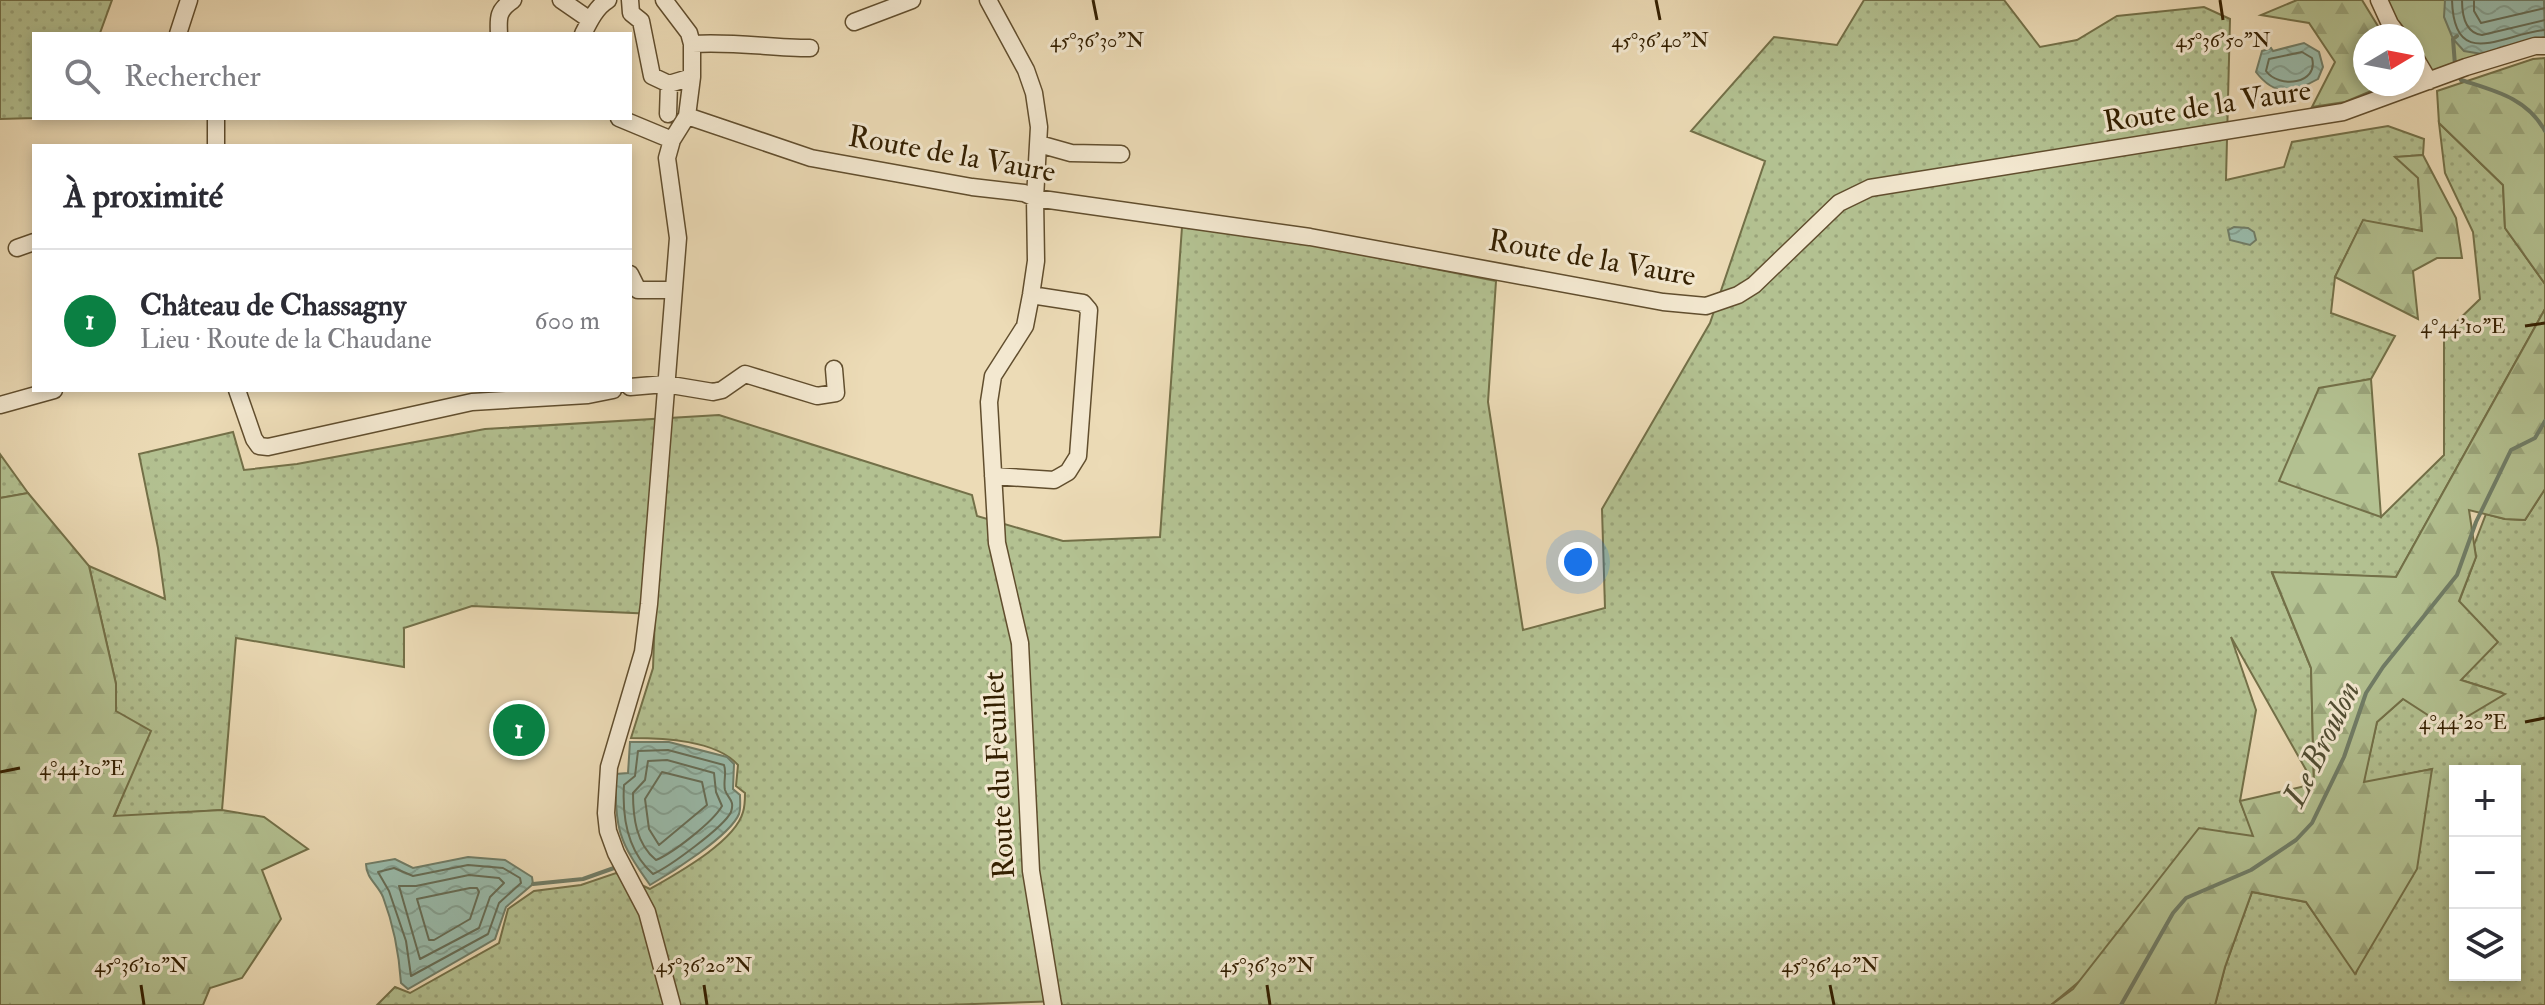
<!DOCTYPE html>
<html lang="fr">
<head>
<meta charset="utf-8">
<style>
	:root { --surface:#fff; --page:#f7f7f7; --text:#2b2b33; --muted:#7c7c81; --line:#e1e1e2; --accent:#0b8043 }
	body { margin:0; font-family:"IM FELL Double Pica",serif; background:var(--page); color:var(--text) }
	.controls { position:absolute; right:24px; bottom:24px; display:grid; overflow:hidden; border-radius:0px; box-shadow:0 4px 12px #0003 }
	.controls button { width:72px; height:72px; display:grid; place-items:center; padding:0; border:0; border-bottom:2px solid var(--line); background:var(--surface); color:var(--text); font:40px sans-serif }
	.compass { position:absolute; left:2353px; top:24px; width:72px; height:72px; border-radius:50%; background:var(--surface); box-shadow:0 4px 12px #0003; rotate:80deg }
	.you { position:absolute; left:1578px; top:562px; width:28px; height:28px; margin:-20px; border:6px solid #fff; border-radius:50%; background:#1a73e8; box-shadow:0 0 0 12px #1a73e833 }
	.badge { display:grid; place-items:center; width:52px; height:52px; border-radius:50%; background:var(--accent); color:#fff; font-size:26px; font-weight:700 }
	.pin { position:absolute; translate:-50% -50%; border:4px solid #fff; box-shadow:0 2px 8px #0006 }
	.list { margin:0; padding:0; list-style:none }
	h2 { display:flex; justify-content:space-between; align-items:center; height:104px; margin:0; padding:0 32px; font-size:34px }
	h2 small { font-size:26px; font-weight:400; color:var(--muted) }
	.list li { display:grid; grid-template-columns:52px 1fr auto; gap:24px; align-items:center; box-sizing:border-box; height:144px; padding:0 32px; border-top:2px solid var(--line) }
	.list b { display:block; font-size:30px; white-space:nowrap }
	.list p { margin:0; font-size:26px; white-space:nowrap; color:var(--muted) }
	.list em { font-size:26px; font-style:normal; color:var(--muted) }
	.icon { flex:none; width:44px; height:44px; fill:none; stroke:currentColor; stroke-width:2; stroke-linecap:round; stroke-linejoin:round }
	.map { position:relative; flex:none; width:2545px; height:1005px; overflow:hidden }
	.search { position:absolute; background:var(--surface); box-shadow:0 4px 12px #0003; left:32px; top:32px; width:600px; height:88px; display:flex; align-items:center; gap:20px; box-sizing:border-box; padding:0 28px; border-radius:0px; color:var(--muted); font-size:30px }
	.panel { position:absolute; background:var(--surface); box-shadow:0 4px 12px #0003; left:32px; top:144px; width:600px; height:248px; border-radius:0px }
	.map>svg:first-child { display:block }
</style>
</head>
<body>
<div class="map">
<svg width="2545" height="1005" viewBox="0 0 2545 1005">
	<defs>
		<pattern id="grass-dots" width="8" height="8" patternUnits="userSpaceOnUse" patternTransform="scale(2)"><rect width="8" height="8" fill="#b3c191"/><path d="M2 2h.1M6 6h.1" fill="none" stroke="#9aa57b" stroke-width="1.8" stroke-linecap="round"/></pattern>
		<pattern id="forest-firs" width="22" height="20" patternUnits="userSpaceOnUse" patternTransform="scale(2)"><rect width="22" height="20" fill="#b3c191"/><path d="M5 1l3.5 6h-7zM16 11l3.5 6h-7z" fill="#9aa57b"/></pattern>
		<pattern id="water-waves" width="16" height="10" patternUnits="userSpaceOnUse" patternTransform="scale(2)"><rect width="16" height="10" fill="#99bbab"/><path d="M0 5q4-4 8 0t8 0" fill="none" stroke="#84a091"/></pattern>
	</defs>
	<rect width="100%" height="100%" fill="#ecdbb6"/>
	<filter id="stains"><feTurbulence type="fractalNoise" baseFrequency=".0025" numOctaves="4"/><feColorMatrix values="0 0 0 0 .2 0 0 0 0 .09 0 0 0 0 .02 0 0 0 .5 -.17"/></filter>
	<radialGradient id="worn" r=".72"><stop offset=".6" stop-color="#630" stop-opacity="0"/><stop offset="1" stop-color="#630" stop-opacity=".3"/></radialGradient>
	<path fill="url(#grass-dots)" stroke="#737048" stroke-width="2" fill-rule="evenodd" d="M 0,0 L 112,0 L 100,33 L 34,34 L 34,118 L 0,119 Z
		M 1864,0 L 2004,0 L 2040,47 L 2077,40 L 2117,16 L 2204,7 L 2230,19 L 2226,180 L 2284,167 L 2292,142 L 2388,126 L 2424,139 L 2423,155 L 2396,157 L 2418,177 L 2422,231 L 2363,221 L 2335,277 L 2331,313 L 2395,336 L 2371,379 L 2319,389 L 2381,517 L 2444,455 L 2444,334 L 2480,299 L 2473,232 L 2445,173 L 2439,123 L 2503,185 L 2505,228 L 2545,284 L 2545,309 L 2396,577 L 2272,573 L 2311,668 L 2314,784 L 2231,637 L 2256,710 L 2240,801 L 2254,836 L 2051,1005 L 1062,1005 L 1061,1001 L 945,1005 L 377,1005 L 395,987 L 410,993 L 499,943 L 508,909 L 534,891 L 581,885 L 616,873 L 650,889 C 676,874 735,842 743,812 C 745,806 745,799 745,793 L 736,786 L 738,765 C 716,740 663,738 631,738 L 653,668 L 655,614 L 472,606 L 404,628 L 404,667 L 236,638 L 222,810 L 114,817 L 130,776 L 115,711 L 116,684 L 89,566 L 165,599 L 158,548 L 139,454 L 233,432 L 244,470 L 297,464 L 485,429 L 719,415 L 972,495 L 977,516 L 1063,541 L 1160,537 L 1182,227 L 1273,237 L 1496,281 L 1488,402 L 1523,630 L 1605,608 L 1602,509 L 1710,323 L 1765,161 L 1691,131 L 1774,37 L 1837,45 Z
		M 0,454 L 28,493 L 0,498 Z
		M 2545,489 L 2545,1005 L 2215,1005 L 2225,967 L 2252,892 L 2306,902 L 2356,973 L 2432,769 L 2363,783 L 2377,722 L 2403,699 L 2503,693 L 2461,680 L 2459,602 L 2476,557 L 2474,545 L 2486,514 L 2505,519 L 2525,520 ZM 2455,771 L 2515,771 L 2515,975 L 2455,975 Z"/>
	<path fill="url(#forest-firs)" stroke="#737048" stroke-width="2" d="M 2297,0 L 2362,0 L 2384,36 L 2365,36 L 2365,84 L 2388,84 L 2345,102 L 2312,107 L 2335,62 L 2309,23 L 2261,15 Z
		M 2545,58 L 2545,284 L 2505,228 L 2503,185 L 2439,123 L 2437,91 L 2533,59 Z
		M 2423,155 L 2456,218 L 2462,258 L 2437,258 L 2413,271 L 2418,319 L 2335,277 L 2363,220 L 2422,231 L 2418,178 L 2395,157 Z
		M 2545,309 L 2545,489 L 2525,520 L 2505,519 L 2469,510 L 2476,557 L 2459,601 L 2498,642 L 2461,680 L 2505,694 L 2448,728 L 2403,699 L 2377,722 L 2364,782 L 2432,769 L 2417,869 L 2355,974 L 2306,902 L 2252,892 L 2225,967 L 2215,1005 L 2051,1005 L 2073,989 L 2199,828 L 2253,836 L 2240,801 L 2314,784 L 2311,668 L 2272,572 L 2396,577 Z
		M 2371,379 L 2381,517 L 2279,481 L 2319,388 Z
		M 28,493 L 89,566 L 116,684 L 116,711 L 151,731 L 114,816 L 222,810 L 264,817 L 308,849 L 262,870 L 281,919 L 242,978 L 210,988 L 203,1005 L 0,1005 L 0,498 Z"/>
	<path fill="#b3c191" stroke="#737048" stroke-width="2" d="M 2388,0 L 2545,0 L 2545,37 L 2482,54 L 2433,73 L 2413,46 L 2413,36 L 2405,36 L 2394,22 Z"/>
	<path fill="url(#water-waves)" stroke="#707d67" stroke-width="2" d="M 2445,0 L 2544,0 L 2545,37 L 2482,54 L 2464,51 L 2453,39 L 2444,17 Z
		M 2304,43 L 2319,52 L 2323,67 L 2318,79 C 2293,93 2275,97 2256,72 L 2262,51 L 2271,48 L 2273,51 Z
		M 2234,227 L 2248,228 L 2254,232 L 2256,240 L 2250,245 L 2230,240 L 2228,230 Z
		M 630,742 L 669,742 L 727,757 L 734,764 L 733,789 L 740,795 C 740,801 741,808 739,814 C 730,836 671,873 650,885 C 619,842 614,828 616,774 L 628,773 Z
		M 468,857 L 505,860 L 532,877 L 533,884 L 506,907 L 495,939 L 408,989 L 401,983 C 399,953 394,926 383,897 C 378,885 366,878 366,864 L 395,859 L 413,868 Z"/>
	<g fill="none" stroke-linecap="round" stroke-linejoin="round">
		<path stroke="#666d56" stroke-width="2" d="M 2452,0 C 2454,72 2502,34 2545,30
			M 2462,0 C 2462,15 2465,33 2482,35 L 2545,20
			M 2474,0 L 2474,11 L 2481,23 L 2545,8
			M 2302,52 L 2312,58 C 2319,84 2279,89 2266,71 L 2269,59 Z
			M 668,750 L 724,765 C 727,773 723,781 725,790 C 728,799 735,800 731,812 C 724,827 669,867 653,874 C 627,851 622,818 624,785 L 635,776 L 638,751 Z
			M 667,760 L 714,773 L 716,792 L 722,806 C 713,822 673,853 656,860 C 636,844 633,817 633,793 L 645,780 L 648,761 Z
			M 662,772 L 702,782 L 707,805 L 659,845 L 649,829 L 645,799 Z
			M 468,865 L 503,868 L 520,878 L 521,883 L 499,903 L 488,934 L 411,976 L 406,941 L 389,891 L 378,872 L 394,868 L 413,876 Z
			M 469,875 L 499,878 L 504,883 L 490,897 L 479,928 L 420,959 L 399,886 L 416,886 Z
			M 470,888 L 477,888 L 479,892 L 470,919 L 434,940 L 429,940 L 417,899 Z"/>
		<path stroke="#707d67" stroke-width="4" d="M 2455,65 L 2453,39 L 2457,36
			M 2458,74 L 2461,80 C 2495,91 2527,98 2545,131
			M 533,884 L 583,879 L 614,868
			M 2121,1005 L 2173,913 L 2186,898 L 2251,870 L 2296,840 L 2312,823 L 2344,757 L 2366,693 L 2383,667 L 2457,575 L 2476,522 L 2511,450 L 2535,438 L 2545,421"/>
		<g stroke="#614e2e" stroke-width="19">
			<path id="minor" d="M 561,0 L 590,20
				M 630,0 L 631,13 L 641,21 L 652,76 L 669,84
				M 664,0 L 689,33 L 692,44 L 692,77 L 687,116 L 672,140 L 667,158 L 678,238 L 649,604 L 643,652 L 609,767 L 606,813 L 608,831 L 616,853 L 647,912 L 672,1005
				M 988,0 L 1026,70 L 1034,93 L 1039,127 L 1035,198 L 1036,261 L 1031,295 L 1025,326 L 993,376 L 989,402 L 997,543 L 1020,643 L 1031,871 L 1053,1005
				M 2379,0 L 2390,24 L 2399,36
				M 854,22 L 912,0
				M 178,34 L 189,0
				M 499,34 C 498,17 498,10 513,0
				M 583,34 C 589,22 596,7 608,0
				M 692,44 C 732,41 770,48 810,48
				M 2413,54 L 2429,81
				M 668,114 L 669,84 L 692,77
				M 687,116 L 811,158 L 833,162 L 972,187 L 1024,193 L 1035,198 L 1310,237 L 1663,302 L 1706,306 L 1738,295 L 1754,285 L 1839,203 L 1870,188 L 2343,112 L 2466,67 L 2535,46 L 2545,46
				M 619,118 L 672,140
				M 1039,144 L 1071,153 L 1121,154
				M 216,146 L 216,118
				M 17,248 L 34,242
				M 630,274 L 638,290 L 673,290
				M 630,387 L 665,384 L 713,392 L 722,390 L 745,374 L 817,396 L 836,393 L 834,369
				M 237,390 L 254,439 L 259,446 L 268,447 L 472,402 L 588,395 L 613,390
				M 0,405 L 54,390
				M 993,476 L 1054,480 L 1068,472 L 1078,456 L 1089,310 L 1083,303 L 1031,295"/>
		</g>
		<use href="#minor" stroke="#f3e8d0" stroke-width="16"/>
	</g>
	<path fill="none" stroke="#331f00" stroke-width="3" d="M 1093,0 L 1097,20M 1656,0 L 1660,20M 2220,0 L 2223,20M 2525,326 L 2545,323M 2525,722 L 2545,718M 0,772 L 20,768M 141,985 L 144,1005M 704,985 L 707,1005M 1267,985 L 1270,1005M 1830,985 L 1834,1005"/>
	<g text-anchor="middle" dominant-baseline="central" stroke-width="6" stroke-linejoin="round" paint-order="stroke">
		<g font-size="30" fill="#331f00" stroke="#f3e8d0">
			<text transform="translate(2207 106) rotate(-9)">Route de la Vaure</text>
			<text transform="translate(952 154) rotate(10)">Route de la Vaure</text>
			<text transform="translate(1592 258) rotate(10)">Route de la Vaure</text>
			<text transform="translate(999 775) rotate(-93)">Route du Feuillet</text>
		</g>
		<g font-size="32" font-style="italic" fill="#524e33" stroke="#f3e8d0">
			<text transform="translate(2322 744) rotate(-64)">Le Broulon</text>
		</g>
	</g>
	<g font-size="20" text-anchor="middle" fill="#331f00" stroke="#f3e8d0" stroke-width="6" stroke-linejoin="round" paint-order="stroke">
		<text x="1097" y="47">45°36'30"N</text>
		<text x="1660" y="47">45°36'40"N</text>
		<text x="2223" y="47">45°36'50"N</text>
		<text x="2463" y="333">4°44'10"E</text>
		<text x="2463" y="729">4°44'20"E</text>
		<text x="82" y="775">4°44'10"E</text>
		<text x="141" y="972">45°36'10"N</text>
		<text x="704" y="972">45°36'20"N</text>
		<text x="1267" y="972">45°36'30"N</text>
		<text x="1830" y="972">45°36'40"N</text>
	</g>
	<rect width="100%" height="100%" filter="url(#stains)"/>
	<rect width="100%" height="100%" fill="url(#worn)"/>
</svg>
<div class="controls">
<button>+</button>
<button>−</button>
<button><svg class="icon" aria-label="layers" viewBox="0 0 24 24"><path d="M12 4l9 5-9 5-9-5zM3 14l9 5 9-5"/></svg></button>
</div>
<svg class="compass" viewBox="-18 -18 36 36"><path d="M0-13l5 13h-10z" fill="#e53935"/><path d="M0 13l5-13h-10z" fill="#7c7c81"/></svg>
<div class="you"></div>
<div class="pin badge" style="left:519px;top:730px">1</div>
<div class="search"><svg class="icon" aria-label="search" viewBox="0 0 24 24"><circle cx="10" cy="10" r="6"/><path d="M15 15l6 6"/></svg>Rechercher</div>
<section class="panel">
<h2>À proximité<small></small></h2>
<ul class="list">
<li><span class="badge">1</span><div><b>Château de Chassagny</b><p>Lieu · Route de la Chaudane</p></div><em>600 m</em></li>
</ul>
</section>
</div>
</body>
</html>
